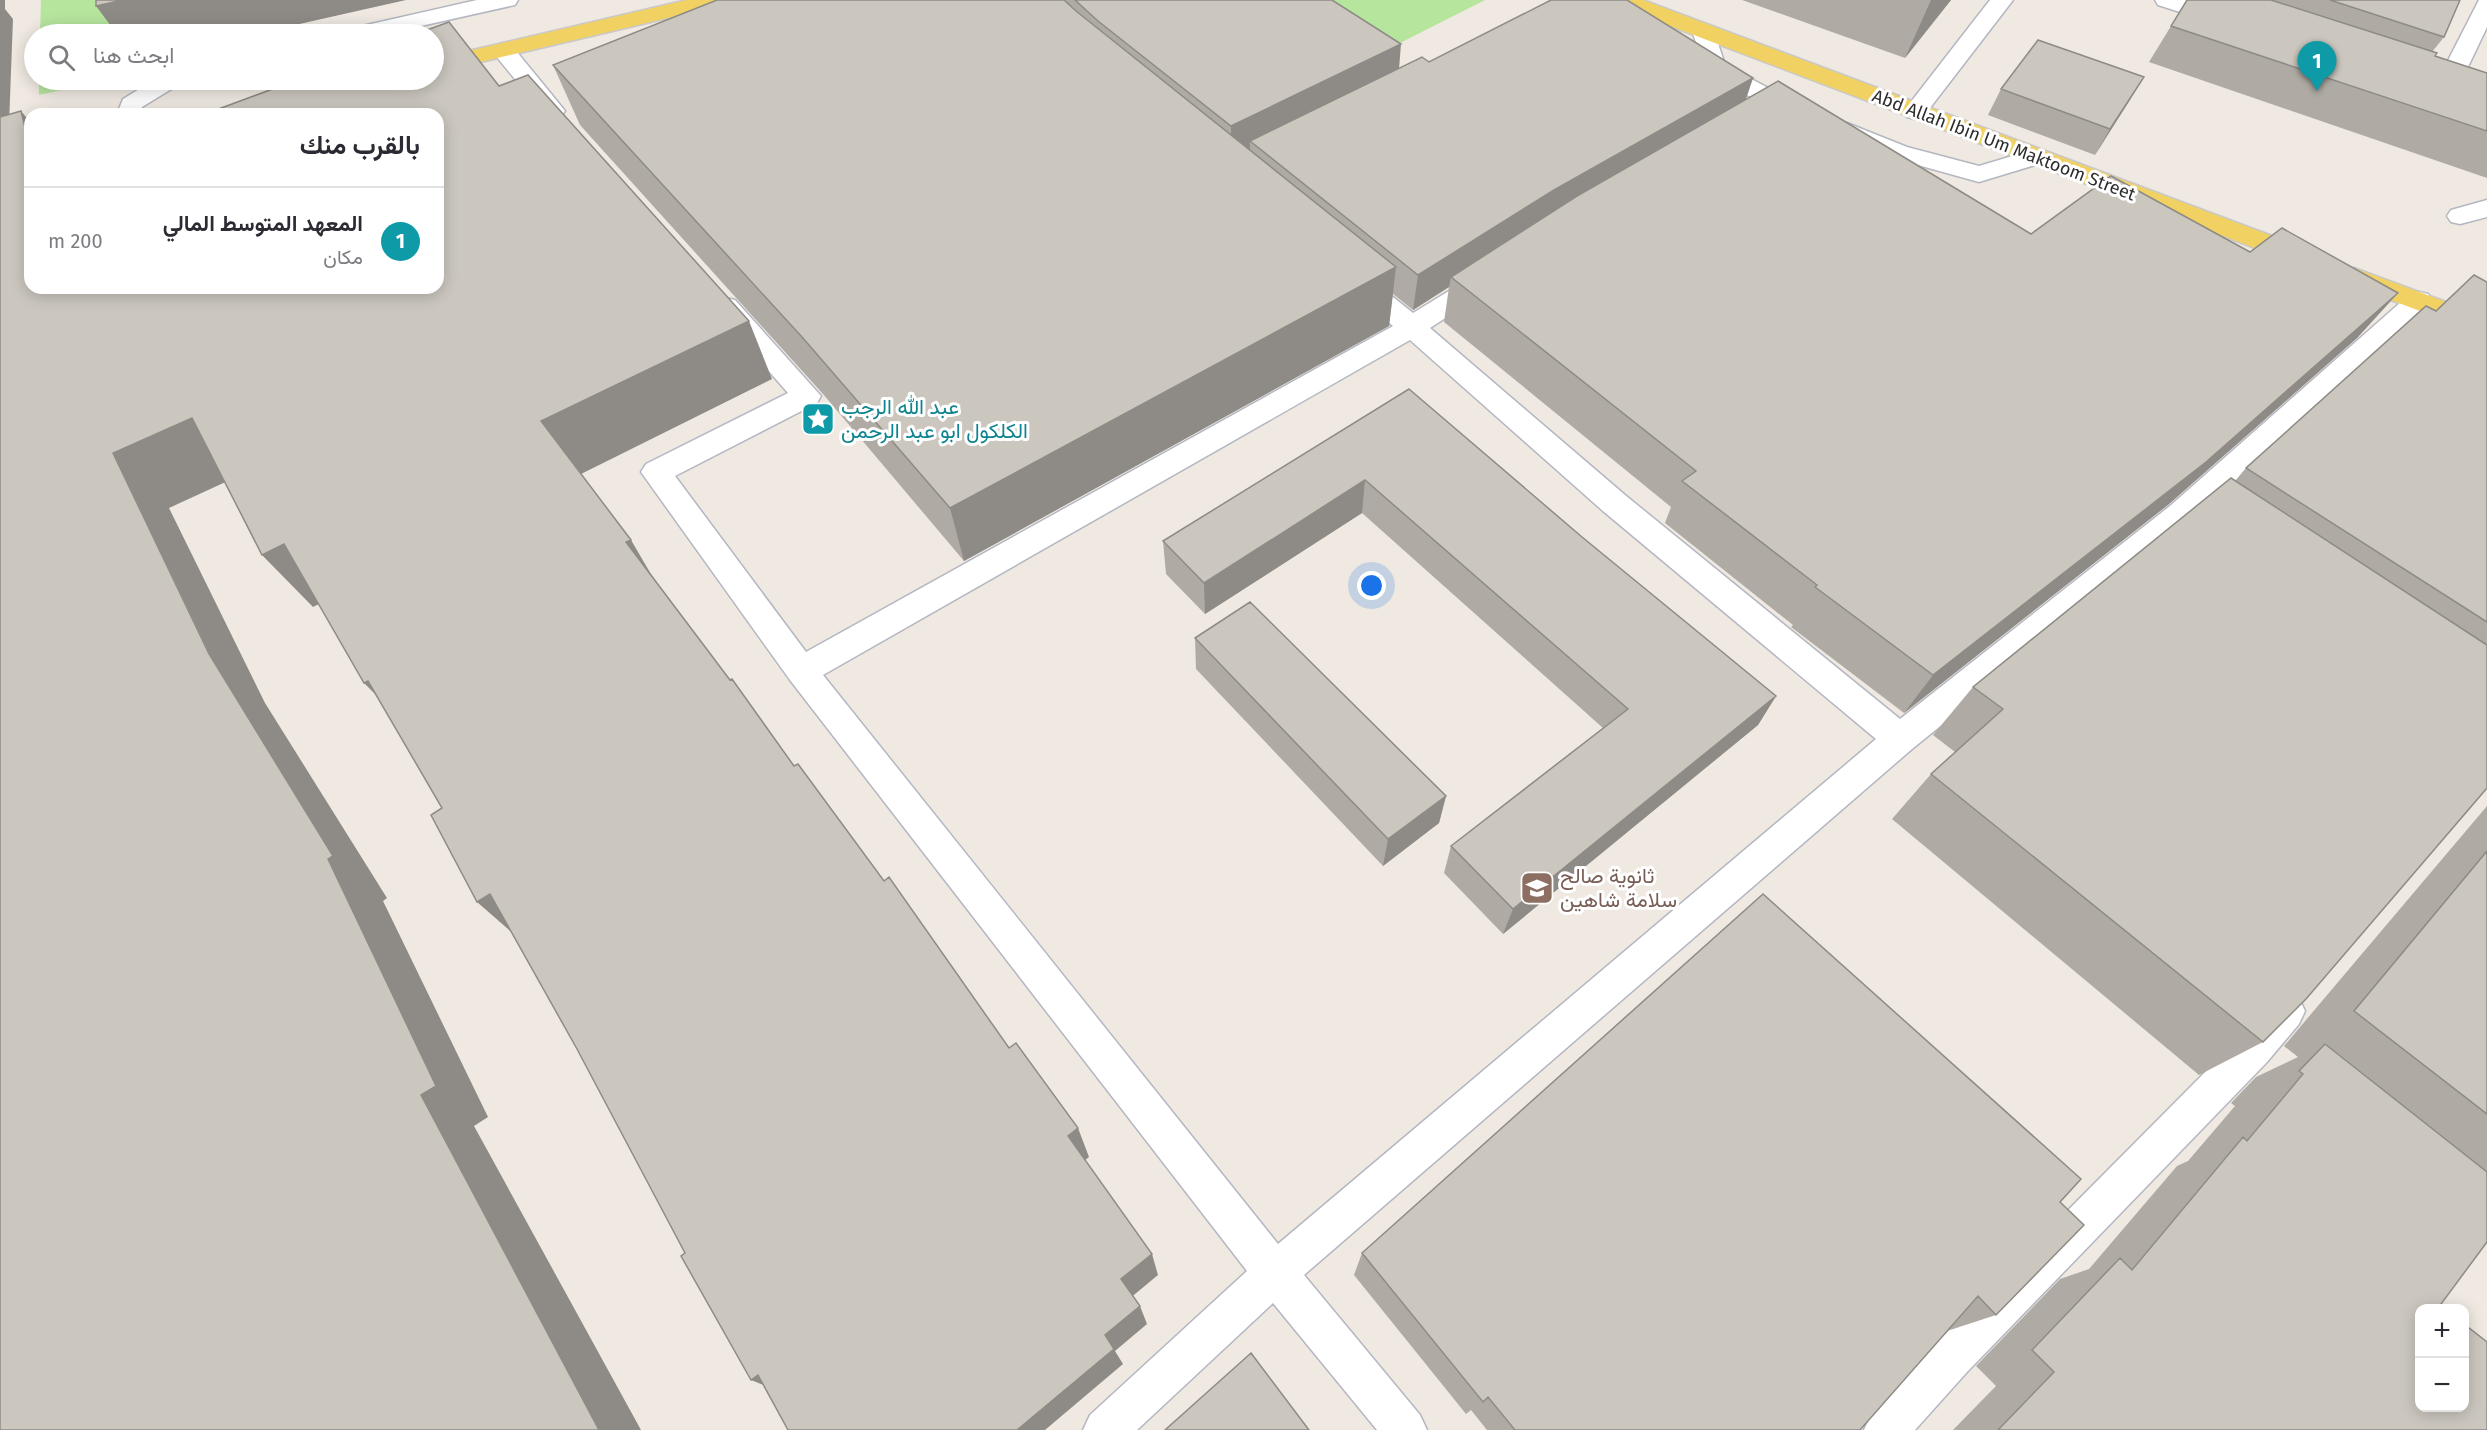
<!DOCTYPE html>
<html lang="ar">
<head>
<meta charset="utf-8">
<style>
	:root { --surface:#fff; --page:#f2f2f3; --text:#2b2b33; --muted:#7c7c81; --line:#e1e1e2; --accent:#4264fb }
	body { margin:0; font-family:"Fira Sans",Vazirmatn,sans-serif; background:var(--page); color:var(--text); direction:rtl }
	.controls { position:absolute; right:18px; bottom:18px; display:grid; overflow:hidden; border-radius:12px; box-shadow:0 3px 15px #0003 }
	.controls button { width:54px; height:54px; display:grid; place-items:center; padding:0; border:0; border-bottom:2px solid var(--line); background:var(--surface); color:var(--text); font:30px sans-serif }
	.you { position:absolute; left:1372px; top:586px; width:21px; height:21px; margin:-15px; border:4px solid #fff; border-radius:50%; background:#1a73e8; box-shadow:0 0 0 9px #1a73e833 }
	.badge { display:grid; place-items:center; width:39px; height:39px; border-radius:50%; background:var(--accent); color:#fff; font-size:20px; font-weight:700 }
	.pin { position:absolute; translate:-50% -50px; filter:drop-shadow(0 2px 3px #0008) }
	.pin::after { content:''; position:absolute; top:32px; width:21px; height:18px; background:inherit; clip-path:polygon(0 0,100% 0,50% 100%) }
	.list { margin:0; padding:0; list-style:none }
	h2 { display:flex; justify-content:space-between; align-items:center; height:78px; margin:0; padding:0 24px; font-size:26px }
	h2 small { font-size:20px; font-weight:400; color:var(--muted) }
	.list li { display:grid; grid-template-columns:39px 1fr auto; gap:18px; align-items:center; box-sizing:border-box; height:108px; padding:0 24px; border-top:2px solid var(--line) }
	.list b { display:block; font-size:22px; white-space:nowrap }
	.list p { margin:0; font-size:20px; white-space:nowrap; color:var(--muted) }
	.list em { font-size:20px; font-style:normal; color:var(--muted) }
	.icon { flex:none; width:33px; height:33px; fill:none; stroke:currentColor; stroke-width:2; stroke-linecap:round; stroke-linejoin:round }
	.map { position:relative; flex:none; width:2487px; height:1430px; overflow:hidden; direction:ltr }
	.search { position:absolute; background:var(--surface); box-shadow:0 3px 15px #0003; left:24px; top:24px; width:420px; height:66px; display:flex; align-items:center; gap:15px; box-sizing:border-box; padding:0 21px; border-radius:33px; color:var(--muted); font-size:22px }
	.panel { position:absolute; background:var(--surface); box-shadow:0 3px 15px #0003; left:24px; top:108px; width:420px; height:186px; border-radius:18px; direction:rtl }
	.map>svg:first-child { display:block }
</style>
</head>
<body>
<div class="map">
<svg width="2487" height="1430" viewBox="0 0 2487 1430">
	<rect width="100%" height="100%" fill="#efe9e1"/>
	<path fill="#b6e59e" d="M 41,0 L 126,0 L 127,34 L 40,34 Z
		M 1330,0 L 1485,0 L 1400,43 Z
		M 39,80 L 106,80 L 39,95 Z"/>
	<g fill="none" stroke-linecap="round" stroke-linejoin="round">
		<g stroke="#b4b7c1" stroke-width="3">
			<path id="minor" d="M 477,0 L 518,0 L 515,5 L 385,34 L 346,34 L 349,29 Z
				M 1990,0 L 2013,0 L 1923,117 L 1915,119 L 1907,117 L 1903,112 L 1907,107 Z
				M 2155,0 L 2188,0 L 2235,15 L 2238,20 L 2235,25 L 2227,27 L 2158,5 Z
				M 2479,0 L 2487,0 L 2487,27 L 2456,92 L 2452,97 C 2442,100 2428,98 2421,88 L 2425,83 L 2437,82 Z
				M 1703,24 L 1711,26 L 1714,31 L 1725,65 L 1789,99 L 1793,104 C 1785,116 1771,122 1758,118 L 1754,113 L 1764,104 L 1707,74 L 1692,31 L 1695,26 Z
				M 504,44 L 512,46 L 561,106 L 565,111 L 561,116 L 553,118 L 545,116 L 496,56 L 493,51 L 496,46 Z
				M 154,80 L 182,80 L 178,85 L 142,107 L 141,114 L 117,114 L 123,99 Z
				M 1847,123 L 1907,147 L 1979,166 L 2036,149 L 2045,152 L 2048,157 L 2045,162 L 1979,182 L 1889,157 L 1838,136 L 1835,131 L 1838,126 Z
				M 2487,200 L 2487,217 L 2460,224 L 2451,222 L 2447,216 L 2451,210 Z
				M 1356,272 L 1365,275 L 1413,313 L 1475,275 L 1484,272 L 1493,275 L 1497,281 L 1493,287 L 1430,328 L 1625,495 L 1900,719 L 2170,506 L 2410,294 L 2419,292 L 2428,294 L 2432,301 L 2428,308 L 2192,522 L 1912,749 L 1304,1275 L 1420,1415 L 1427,1430 L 1377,1430 L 1273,1303 L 1137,1430 L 1083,1430 L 1090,1415 L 1247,1271 L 790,680 L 641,472 L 646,464 L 788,393 L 713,307 L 717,300 L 726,298 L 735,300 L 821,396 L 817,403 L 675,476 L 806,652 L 1393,326 L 1347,287 L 1343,281 L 1347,275 ZM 1410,340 L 1603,511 L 1876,739 L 1278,1244 L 823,675 Z
				M 2286,993 L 2299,998 L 2305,1011 L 2299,1024 L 2267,1062 L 1967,1372 L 1915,1430 L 1864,1430 L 1871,1415 L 1937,1342 L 2241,1036 L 2273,998 Z"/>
		</g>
		<g stroke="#c9c9c9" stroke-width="3">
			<path id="major" d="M 687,0 L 726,0 L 723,5 L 434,73 L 434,59 Z
				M 1612,0 L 1643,0 L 2315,252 L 2319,258 L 2315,264 L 2306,267 L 2297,264 L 1615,5 Z
				M 2354,268 L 2487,317 L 2487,336 L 2345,283 L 2341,277 L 2345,271 Z"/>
		</g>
		<use href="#minor" fill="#fff" fill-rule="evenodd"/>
		<use href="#major" fill="#f2d163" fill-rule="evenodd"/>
	</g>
	<path fill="#afaba4" d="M 717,0 L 1332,0 L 1399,69 L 1429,62 L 1753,78 L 1745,100 L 2031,234 L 2250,252 L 2398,293 L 2357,338 L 2169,504 L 1904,713 L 1791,627 L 1793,625 L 1665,523 L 1671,507 L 1444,322 L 1449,287 L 1413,310 L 1393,294 L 1389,326 L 964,561 L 823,394 L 580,125 L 553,65 Z
		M 1742,0 L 1951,0 L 1905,58 Z
		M 2187,0 L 2460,0 L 2444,37 L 2432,52 L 2435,56 L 2487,73 L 2487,178 L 2149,62 Z
		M 2144,77 L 2095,155 L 1988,115 L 2001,89 Z
		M 2487,282 L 2487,788 L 2263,1042 L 2199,1075 L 1892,819 L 1931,774 L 1955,752 L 1933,735 L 1973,687 L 2235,481 L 2246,468 L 2436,311 Z
		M 1409,389 L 1582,537 L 1776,696 L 1758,725 L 1503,934 L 1444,873 L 1451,846 L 1603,728 L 1362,513 L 1205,614 L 1166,574 L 1163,541 Z
		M 1195,638 L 1446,796 L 1439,823 L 1383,866 L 1196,669 Z
		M 2487,806 L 2487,1242 L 2441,1304 L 2487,1430 L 1953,1430 L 1996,1386 L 1976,1366 L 2060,1279 L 2089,1269 L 2177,1166 L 2188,1161 L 2235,1106 L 2231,1103 L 2256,1077 L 2298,1057 L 2284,1046 Z
		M 2060,1202 L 1996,1315 L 1947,1331 L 1860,1430 L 1487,1430 L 1471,1410 L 1466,1414 L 1354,1275 L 1362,1253 Z"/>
	<path fill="#8e8b86" d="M 0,0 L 5,0 L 5,9 L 13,19 L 8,151 L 0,153 Z
		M 123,0 L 406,0 L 255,34 L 117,34 L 96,6 Z
		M 1931,0 L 1951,0 L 1905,58 Z
		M 1401,44 L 1398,81 L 1250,141 L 1250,153 L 1231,162 L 1231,126 Z
		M 2144,77 L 2128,103 L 2095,155 L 2110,129 Z
		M 1753,78 L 1741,114 L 1451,277 L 1449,287 L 1413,310 L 1418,275 L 1554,190 Z
		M 21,111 L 30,122 L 30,147 Z
		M 1396,267 L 1389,326 L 964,561 L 950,508 Z
		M 2398,293 L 2357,338 L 2169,504 L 1904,713 L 1933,675 Z
		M 749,321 L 772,379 L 575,477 L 541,421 Z
		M 192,418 L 243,474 L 169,508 L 265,703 L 387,898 L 383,901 L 488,1117 L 474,1126 L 641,1430 L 599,1430 L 421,1095 L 113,453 Z
		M 1365,480 L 1362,513 L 1205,614 L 1204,583 Z
		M 631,540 L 662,593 L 626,542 Z
		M 284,544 L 333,597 L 313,607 L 262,555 Z
		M 368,681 L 413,732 L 364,683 Z
		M 1776,696 L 1758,725 L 1503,934 L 1513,909 Z
		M 1446,796 L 1439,823 L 1383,866 L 1388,839 Z
		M 490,894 L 523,942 L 477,902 Z
		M 1078,1128 L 1089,1157 L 1079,1165 L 1068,1136 Z
		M 1152,1254 L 1158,1275 L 1129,1299 L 1121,1279 Z
		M 1140,1306 L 1147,1324 L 1115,1351 L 1123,1364 L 1045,1430 L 1017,1430 L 1105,1335 Z
		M 758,1375 L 786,1394 L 751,1380 Z"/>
	<path fill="#cbc7bf" stroke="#8e8b86" stroke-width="1.5" d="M 96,0 L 123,0 L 96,6 Z
		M 717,0 L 1064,0 L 1076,11 L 1396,267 L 950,508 L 802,337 L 553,65 Z
		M 1075,0 L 1332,0 L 1401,44 L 1231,126 L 1098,21 Z
		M 1551,0 L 1627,0 L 1753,78 L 1554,190 L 1418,275 L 1250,141 L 1422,57 L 1429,62 Z
		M 2187,0 L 2271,0 L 2437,53 L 2435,56 L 2487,73 L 2487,131 L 2171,26 Z
		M 2330,0 L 2460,0 L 2444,37 Z
		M 449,22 L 499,86 L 528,75 L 749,321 L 541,421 L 631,540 L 626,542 L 730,680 L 732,679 L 794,766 L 798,764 L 884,881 L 889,877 L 1009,1048 L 1016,1043 L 1078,1128 L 1068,1136 L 1152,1254 L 1121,1279 L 1140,1306 L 1105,1335 L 1114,1349 L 1017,1430 L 788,1430 L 758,1375 L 751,1380 L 681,1256 L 685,1253 L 577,1049 L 490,894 L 477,902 L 431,815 L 442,808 L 368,681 L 364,683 L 284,544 L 262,555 L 192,418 L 113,453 L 209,654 L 333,856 L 328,859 L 436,1086 L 421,1095 L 599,1430 L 0,1430 L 0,117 L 21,111 L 30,147 L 30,288 L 438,288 L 438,114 L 205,114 L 297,80 L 434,80 L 434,34 L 416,34 Z
		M 2038,40 L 2144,77 L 2110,129 L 2001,89 Z
		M 1778,81 L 2031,234 L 2111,176 L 2250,252 L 2282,228 L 2398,293 L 2206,462 L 1933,675 L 1815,587 L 1817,585 L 1682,481 L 1696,471 L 1451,277 L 1577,196 Z
		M 2474,275 L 2487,282 L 2487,622 L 2246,468 L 2426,306 L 2436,311 Z
		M 1409,389 L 1582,537 L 1776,696 L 1513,909 L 1451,846 L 1628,709 L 1365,480 L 1204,583 L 1163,541 Z
		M 2231,478 L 2487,645 L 2487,788 L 2306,999 L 2263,1042 L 1931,774 L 2003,709 L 1973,687 Z
		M 1250,602 L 1446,796 L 1388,839 L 1195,638 Z
		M 2487,851 L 2487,1114 L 2354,1011 Z
		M 1763,894 L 2081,1179 L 2060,1202 L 2084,1225 L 1996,1315 L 1978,1296 L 1860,1430 L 1515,1430 L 1488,1397 L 1483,1402 L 1362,1253 Z
		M 2325,1044 L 2487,1172 L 2487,1242 L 2441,1304 L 2446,1308 L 2420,1308 L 2420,1407 L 2464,1407 L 2464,1324 L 2487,1342 L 2487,1430 L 1998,1430 L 2054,1372 L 2032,1350 L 2120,1258 L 2132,1270 L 2243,1137 L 2247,1141 L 2303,1074 L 2299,1071 Z
		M 1251,1353 L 1309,1430 L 1165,1430 Z"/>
	<defs>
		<g id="sight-square" transform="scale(1.725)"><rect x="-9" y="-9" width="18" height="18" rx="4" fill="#0f9aa8" stroke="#fff"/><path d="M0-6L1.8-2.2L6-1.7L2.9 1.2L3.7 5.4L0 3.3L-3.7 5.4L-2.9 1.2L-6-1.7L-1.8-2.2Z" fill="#fff"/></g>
		<g id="school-square" transform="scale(1.725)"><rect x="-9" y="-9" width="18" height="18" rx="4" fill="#8d6e63" stroke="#fff"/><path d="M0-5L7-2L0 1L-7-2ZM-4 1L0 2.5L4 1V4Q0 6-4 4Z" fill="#fff"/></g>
	</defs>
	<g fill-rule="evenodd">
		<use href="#sight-square" x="818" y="419"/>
		<use href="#school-square" x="1537" y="888"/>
	</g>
	<g text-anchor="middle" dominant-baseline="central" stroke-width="6" stroke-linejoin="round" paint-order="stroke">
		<g font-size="18" fill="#2e2e2e" stroke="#fff">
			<text transform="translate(2004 145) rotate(21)">Abd Allah Ibin Um Maktoom Street</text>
		</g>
		<g font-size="21" fill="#0d838f" stroke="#fff" text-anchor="start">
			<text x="841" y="407">عبد الله الرجب<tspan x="841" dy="24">الكلكول ابو عبد الرحمن</tspan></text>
		</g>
		<g font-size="21" fill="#785e54" stroke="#fff" text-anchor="start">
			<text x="1560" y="876">ثانوية صالح<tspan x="1560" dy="24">سلامة شاهين</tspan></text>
		</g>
	</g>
</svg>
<div class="controls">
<button>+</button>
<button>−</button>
</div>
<div class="you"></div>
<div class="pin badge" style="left:2317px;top:91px;background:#0f9aa8">1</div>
<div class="search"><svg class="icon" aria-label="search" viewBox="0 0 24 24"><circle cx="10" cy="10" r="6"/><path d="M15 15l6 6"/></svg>ابحث هنا</div>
<section class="panel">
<h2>بالقرب منك<small></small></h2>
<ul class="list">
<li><span class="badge" style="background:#0f9aa8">1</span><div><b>المعهد المتوسط المالي</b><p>مكان</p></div><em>200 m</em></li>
</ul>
</section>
</div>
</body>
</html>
